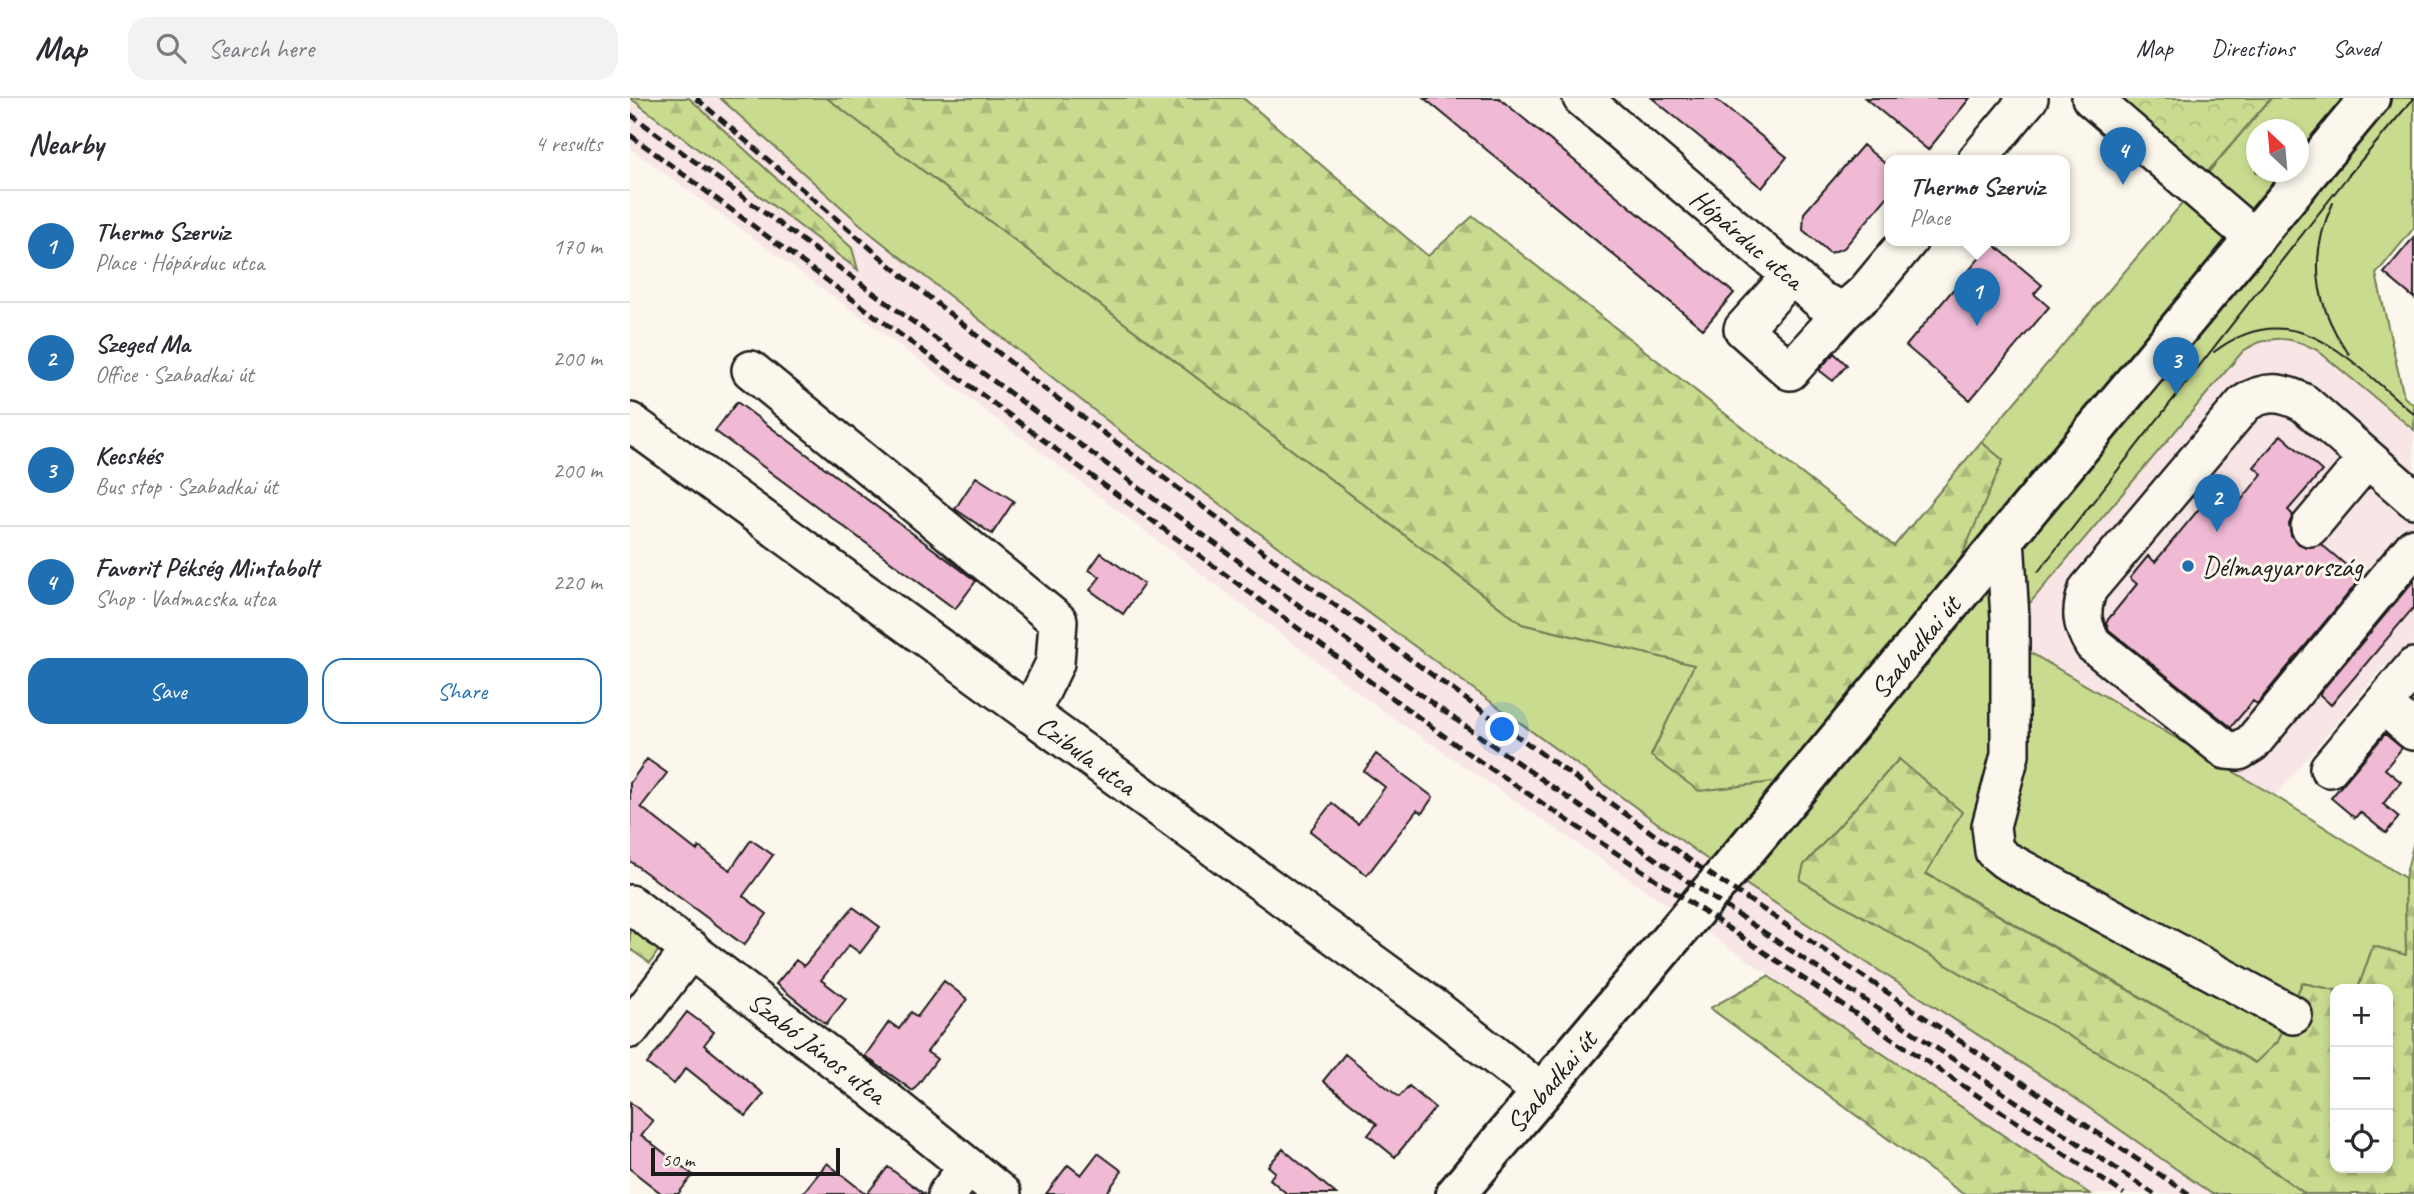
<!DOCTYPE html>
<html lang="en">
<head>
<meta charset="utf-8">
<style>
	:root { --surface:#fff; --page:#f2f2f3; --text:#2b2b33; --muted:#7c7c81; --line:#e1e1e2; --accent:#1f6fb2 }
	body { margin:0; font-family:Caveat,sans-serif; background:var(--page); color:var(--text) }
	.controls { position:absolute; right:21px; bottom:21px; display:grid; overflow:hidden; border-radius:14px; box-shadow:0 4px 10px #0003 }
	.controls button { width:63px; height:63px; display:grid; place-items:center; padding:0; border:0; border-bottom:2px solid var(--line); background:var(--surface); color:var(--text); font:35px sans-serif }
	.compass { position:absolute; left:1616px; top:21px; width:63px; height:63px; border-radius:50%; background:var(--surface); box-shadow:0 4px 10px #0003; rotate:334deg }
	.scale { position:absolute; left:21px; bottom:18px; width:189px; box-sizing:border-box; padding-left:7px; border:4px solid #1c1c1c; border-top:0; font-size:19px; line-height:24px; white-space:nowrap; color:#1c1c1c; -webkit-text-stroke:5px #fbf7ec; paint-order:stroke }
	.you { position:absolute; left:873px; top:632px; width:24px; height:24px; margin:-18px; border:5px solid #fff; border-radius:50%; background:#1a73e8; box-shadow:0 0 0 10px #1a73e833 }
	.badge { display:grid; place-items:center; width:46px; height:46px; border-radius:50%; background:var(--accent); color:#fff; font-size:23px; font-weight:700 }
	.pin { position:absolute; translate:-50% -58px; filter:drop-shadow(0 2px 4px #0008) }
	.pin::after { content:''; position:absolute; top:37px; width:24px; height:21px; background:inherit; clip-path:polygon(0 0,100% 0,50% 100%) }
	.popup { position:absolute; left:1254px; top:57px; width:186px; height:91px; box-sizing:border-box; display:grid; place-content:center; border-radius:14px; background:var(--surface); filter:drop-shadow(0 2px 5px #0005); font-size:23px; white-space:nowrap; color:var(--muted) }
	.popup b { font-size:26px; color:var(--text) }
	.popup::after { content:''; position:absolute; left:50%; top:100%; margin-left:-14px; border:14px solid transparent; border-top-color:var(--surface) }
	.list { margin:0; padding:0; list-style:none }
	h2 { display:flex; justify-content:space-between; align-items:center; height:91px; margin:0; padding:0 28px; font-size:30px }
	h2 small { font-size:23px; font-weight:400; color:var(--muted) }
	.list li { display:grid; grid-template-columns:46px 1fr auto; gap:21px; align-items:center; box-sizing:border-box; height:112px; padding:0 28px; border-top:2px solid var(--line) }
	.list b { display:block; font-size:26px; white-space:nowrap }
	.list p { margin:0; font-size:23px; white-space:nowrap; color:var(--muted) }
	.list em { font-size:23px; font-style:normal; color:var(--muted) }
	.actions { display:flex; gap:14px; padding:21px 28px }
	.actions a { flex:1; padding:16px 0; border:2px solid var(--accent); border-radius:21px; text-align:center; font-size:24px; color:var(--accent) }
	.actions .main { background:var(--accent); color:#fff }
	.icon { flex:none; width:38px; height:38px; fill:none; stroke:currentColor; stroke-width:2; stroke-linecap:round; stroke-linejoin:round }
	.map { position:relative; flex:none; width:1784px; height:1096px; overflow:hidden }
	header { display:flex; align-items:center; gap:42px; box-sizing:border-box; height:98px; padding:0 35px; background:var(--surface); border-bottom:2px solid var(--line) }
	header strong { font-size:33px }
	nav { display:flex; gap:38px; margin-inline-start:auto; font-size:24px }
	.search { width:490px; height:63px; background:var(--page); display:flex; align-items:center; gap:18px; box-sizing:border-box; padding:0 24px; border-radius:21px; color:var(--muted); font-size:26px }
	main { display:flex }
	aside { flex:1; background:var(--surface) }
	.map>svg:first-child { display:block }
</style>
</head>
<body>
<header>
<strong>Map</strong>
<div class="search"><svg class="icon" aria-label="search" viewBox="0 0 24 24"><circle cx="10" cy="10" r="6"/><path d="M15 15l6 6"/></svg>Search here</div>
<nav><a>Map</a><a>Directions</a><a>Saved</a></nav>
</header>
<main>
<aside>
<h2>Nearby<small>4 results</small></h2>
<ul class="list">
<li><span class="badge">1</span><div><b>Thermo Szerviz</b><p>Place · Hópárduc utca</p></div><em>170 m</em></li>
<li><span class="badge">2</span><div><b>Szeged Ma</b><p>Office · Szabadkai út</p></div><em>200 m</em></li>
<li><span class="badge">3</span><div><b>Kecskés</b><p>Bus stop · Szabadkai út</p></div><em>200 m</em></li>
<li><span class="badge">4</span><div><b>Favorit Pékség Mintabolt</b><p>Shop · Vadmacska utca</p></div><em>220 m</em></li>
</ul>
<div class="actions"><a class="main">Save</a><a>Share</a></div>
</aside>
<div class="map">
<svg width="1784" height="1096" viewBox="0 0 1784 1096">
	<defs>
		<pattern id="forest-firs" width="22" height="20" patternUnits="userSpaceOnUse" patternTransform="scale(1.75)"><rect width="22" height="20" fill="#c9db8f"/><path d="M5 1l3.5 6h-7zM16 11l3.5 6h-7z" fill="#acbb7b"/></pattern>
		<pattern id="park-crowns" width="20" height="18" patternUnits="userSpaceOnUse" patternTransform="scale(1.75)"><rect width="20" height="18" fill="#c9db8f"/><path d="M2 6a3 3 0 1 1 6 0M12 15a3 3 0 1 1 6 0" fill="none" stroke="#acbb7b"/></pattern>
	</defs>
	<rect width="100%" height="100%" fill="#fbf7ec"/>
	<filter id="ink" filterUnits="userSpaceOnUse"><feTurbulence type="fractalNoise" baseFrequency=".0143" numOctaves="2"/><feDisplacementMap in="SourceGraphic" scale="14" xChannelSelector="R" yChannelSelector="G"/><feConvolveMatrix kernelMatrix="1 2 1 2 8 2 1 2 1" color-interpolation-filters="sRGB"/></filter>
	<g filter="url(#ink)">
		<path fill="#f8e5e5" d="M 59,0 L 90,0 L 240,135 L 499,340 L 1074,759 L 1439,996 L 1582,1096 L 1460,1096 L 746,608 L 249,232 L 0,50 L 0,3 L 227,171 L 222,150 Z
			M 1645,239 L 1669,242 L 1687,252 L 1784,332 L 1784,545 L 1761,572 L 1755,567 L 1645,698 L 1372,538 L 1613,253 L 1625,245 Z"/>
		<path fill="#c9db8f" stroke="#727c56" stroke-width="2" fill-rule="evenodd" d="M 90,0 L 197,0 L 892,526 L 1065,567 L 1021,657 L 1373,362 L 1351,344 L 1641,0 L 1784,0 L 1784,130 L 1746,176 L 1774,299 L 1784,307 L 1784,332 L 1687,252 C 1660,238 1639,236 1613,253 L 1372,538 L 1645,698 L 1775,780 L 1776,857 L 1743,848 L 1728,891 L 1705,892 L 1672,885 L 1647,944 L 1626,965 L 1296,775 L 1269,661 L 1174,767 L 1170,782 L 1493,969 L 1676,1096 L 1582,1096 L 1439,996 L 1074,759 L 499,340 L 240,135 ZM 1626,32 L 1668,32 L 1668,74 L 1626,74 Z"/>
		<path fill="url(#forest-firs)" stroke="#727c56" stroke-width="2" d="M 0,0 L 59,0 L 222,150 L 228,172 Z
			M 197,0 L 613,0 L 798,158 L 843,118 L 1264,448 L 1351,344 L 1373,362 L 1325,474 L 1151,683 L 1069,693 L 1021,658 L 1064,567 L 892,526 Z
			M 1269,661 L 1332,714 L 1296,776 L 1625,965 L 1647,944 L 1672,885 L 1705,892 L 1705,1070 L 1758,1070 L 1758,891 L 1728,891 L 1743,848 L 1776,857 L 1775,780 L 1784,743 L 1784,1096 L 1676,1096 L 1493,969 L 1170,782 L 1174,767 Z
			M 1138,878 L 1460,1096 L 1333,1096 L 1080,910 Z"/>
		<path fill="url(#park-crowns)" stroke="#727c56" stroke-width="2" d="M 1476,0 L 1641,0 L 1570,83 Z
			M 0,817 L 34,844 L 20,865 L 0,851 Z"/>
		<path fill="#f0bad4" stroke="#1c1c1c" stroke-width="2" d="M 794,0 L 869,0 L 1104,195 L 1073,231 Z
			M 1022,0 L 1084,0 L 1157,59 L 1132,90 Z
			M 1235,0 L 1340,0 L 1298,52 Z
			M 1233,47 L 1259,69 L 1259,97 L 1214,150 L 1200,155 L 1173,132 L 1174,115 Z
			M 1784,139 L 1784,200 L 1754,175 Z
			M 1362,145 L 1412,187 L 1404,196 L 1419,209 L 1340,302 L 1276,248 Z
			M 1204,255 L 1217,267 L 1203,283 L 1189,272 Z
			M 107,304 L 346,483 L 325,511 L 85,333 Z
			M 1651,337 L 1692,373 L 1658,412 L 1663,417 L 1659,426 L 1661,437 L 1667,445 L 1676,449 L 1691,446 L 1723,473 L 1719,477 L 1728,484 L 1627,606 L 1623,603 L 1601,629 L 1479,532 L 1476,524 L 1507,486 L 1500,480 L 1518,458 L 1525,464 L 1588,388 L 1609,405 L 1632,376 L 1624,369 Z
			M 346,379 L 384,403 L 362,436 L 325,411 Z
			M 471,455 L 514,486 L 493,516 L 460,492 L 470,479 L 459,472 Z
			M 1784,482 L 1784,509 L 1701,607 L 1689,596 Z
			M 1755,636 L 1772,650 L 1755,671 L 1771,684 L 1753,706 L 1769,719 L 1756,735 L 1730,714 L 1725,720 L 1701,700 Z
			M 746,656 L 803,699 L 792,715 L 787,712 L 737,777 L 680,733 L 702,705 L 728,726 L 755,689 L 734,673 Z
			M 17,661 L 37,675 L 11,709 L 67,753 L 69,749 L 100,772 L 121,742 L 143,757 L 113,798 L 137,816 L 114,847 L 0,763 L 0,685 Z
			M 223,809 L 250,829 L 230,855 L 219,847 L 191,882 L 216,901 L 196,926 L 146,886 L 166,862 L 174,868 Z
			M 314,883 L 337,901 L 297,954 L 307,961 L 283,993 L 235,958 L 259,924 L 269,931 L 281,914 L 287,919 Z
			M 57,914 L 84,934 L 74,947 L 134,996 L 116,1018 L 56,970 L 44,986 L 17,966 Z
			M 715,956 L 769,999 L 779,988 L 805,1010 L 765,1059 L 738,1037 L 747,1026 L 693,983 Z
			M 0,1004 L 23,1023 L 11,1037 L 63,1077 L 48,1096 L 32,1096 L 0,1071 Z
			M 653,1051 L 706,1096 L 657,1096 L 640,1081 L 645,1074 L 638,1068 Z
			M 468,1055 L 492,1073 L 476,1096 L 416,1096 L 438,1067 L 451,1077 Z
			M 197,1065 L 236,1096 L 172,1096 Z
			M 258,1069 L 294,1096 L 237,1096 Z"/>
		<g fill="none" stroke-linecap="round" stroke-linejoin="round">
			<g stroke="#1c1c1c" stroke-width="42">
				<g id="minor">
					<path id="s1" d="M 952,0 L 1191,203 L 1214,213 L 1235,195 L 1279,142"/>
					<path d="M 1461,0 L 1625,141"/>
					<path d="M 1347,62 L 1399,0"/>
					<path d="M 1161,178 L 1113,231 L 1160,273 L 1214,213"/>
					<path d="M 121,272 L 428,523 L 425,565 L 400,616"/>
					<path id="s2" d="M 0,324 L 807,912 L 910,993"/>
					<path d="M 1784,401 L 1674,305 C 1653,294 1635,291 1614,306 L 1458,491 C 1450,513 1451,526 1463,546 L 1596,652 L 1609,653 L 1622,645 L 1784,449"/>
					<path d="M 1680,429 L 1737,361"/>
					<path d="M 1375,441 L 1380,520 L 1380,657 L 1361,728 L 1364,753 L 1375,762 L 1663,917"/>
					<path d="M 1753,606 L 1783,633"/>
					<path d="M 1699,670 L 1784,569"/>
					<path id="s3" d="M 0,806 L 240,989 L 372,1096"/>
					<path d="M 0,931 L 61,851"/>
					<path d="M 317,1096 L 338,1069"/>
				</g>
			</g>
			<g stroke="#1c1c1c" stroke-width="44">
				<g id="major">
					<path id="s4" d="M 826,1096 L 1125,741 L 1740,0"/>
				</g>
			</g>
			<use href="#minor" stroke="#fbf7ec" stroke-width="37"/>
			<use href="#major" stroke="#fbf7ec" stroke-width="38"/>
			<path stroke="#1c1c1c" stroke-width="2" d="M 1703,105 C 1678,158 1685,209 1719,256
				M 1584,254 C 1666,192 1723,266 1784,316
				M 1408,474 L 1718,78 L 1784,0"/>
			<path stroke="#1c1c1c" stroke-width="5" stroke-dasharray="10 5" stroke-linecap="butt" d="M 66,0 L 274,179 L 400,280 L 702,505 L 1068,768 L 1559,1096
				M 0,16 L 802,605 L 1056,782 L 1524,1096
				M 0,37 L 833,652 L 1494,1096"/>
		</g>
	</g>
	<circle fill="#1f6fb2" stroke="#fbf7ec" stroke-width="2.5" cx="1558" cy="468" r="7"/>
	<g text-anchor="middle" dominant-baseline="central" stroke-width="6" stroke-linejoin="round" paint-order="stroke">
		<g font-size="28" fill="#1c1c1c" stroke="#fbf7ec">
			<text stroke="none"><textPath href="#s1" startOffset="217">Hópárduc utca</textPath></text>
			<text stroke="none"><textPath href="#s4" startOffset="714">Szabadkai út</textPath></text>
			<text stroke="none"><textPath href="#s2" startOffset="565">Czibula utca</textPath></text>
			<text stroke="none"><textPath href="#s3" startOffset="236">Szabó János utca</textPath></text>
			<text stroke="none"><textPath href="#s4" startOffset="147">Szabadkai út</textPath></text>
		</g>
		<g font-size="28" fill="#1c1c1c" stroke="#fbf7ec" text-anchor="start">
			<text x="1572" y="468">Délmagyarország</text>
		</g>
	</g>
</svg>
<div class="controls">
<button>+</button>
<button>−</button>
<button><svg class="icon" aria-label="locate" viewBox="0 0 24 24"><circle cx="12" cy="12" r="6"/><path d="M12 2v4M12 18v4M2 12h4M18 12h4"/></svg></button>
</div>
<svg class="compass" viewBox="-18 -18 36 36"><path d="M0-13l5 13h-10z" fill="#e53935"/><path d="M0 13l5-13h-10z" fill="#7c7c81"/></svg>
<div class="scale">50 m</div>
<div class="you"></div>
<div class="pin badge" style="left:1347px;top:228px">1</div>
<div class="popup"><b>Thermo Szerviz</b>Place</div>
<div class="pin badge" style="left:1587px;top:434px">2</div>
<div class="pin badge" style="left:1546px;top:297px">3</div>
<div class="pin badge" style="left:1493px;top:87px">4</div>
</div>
</main>
</body>
</html>
